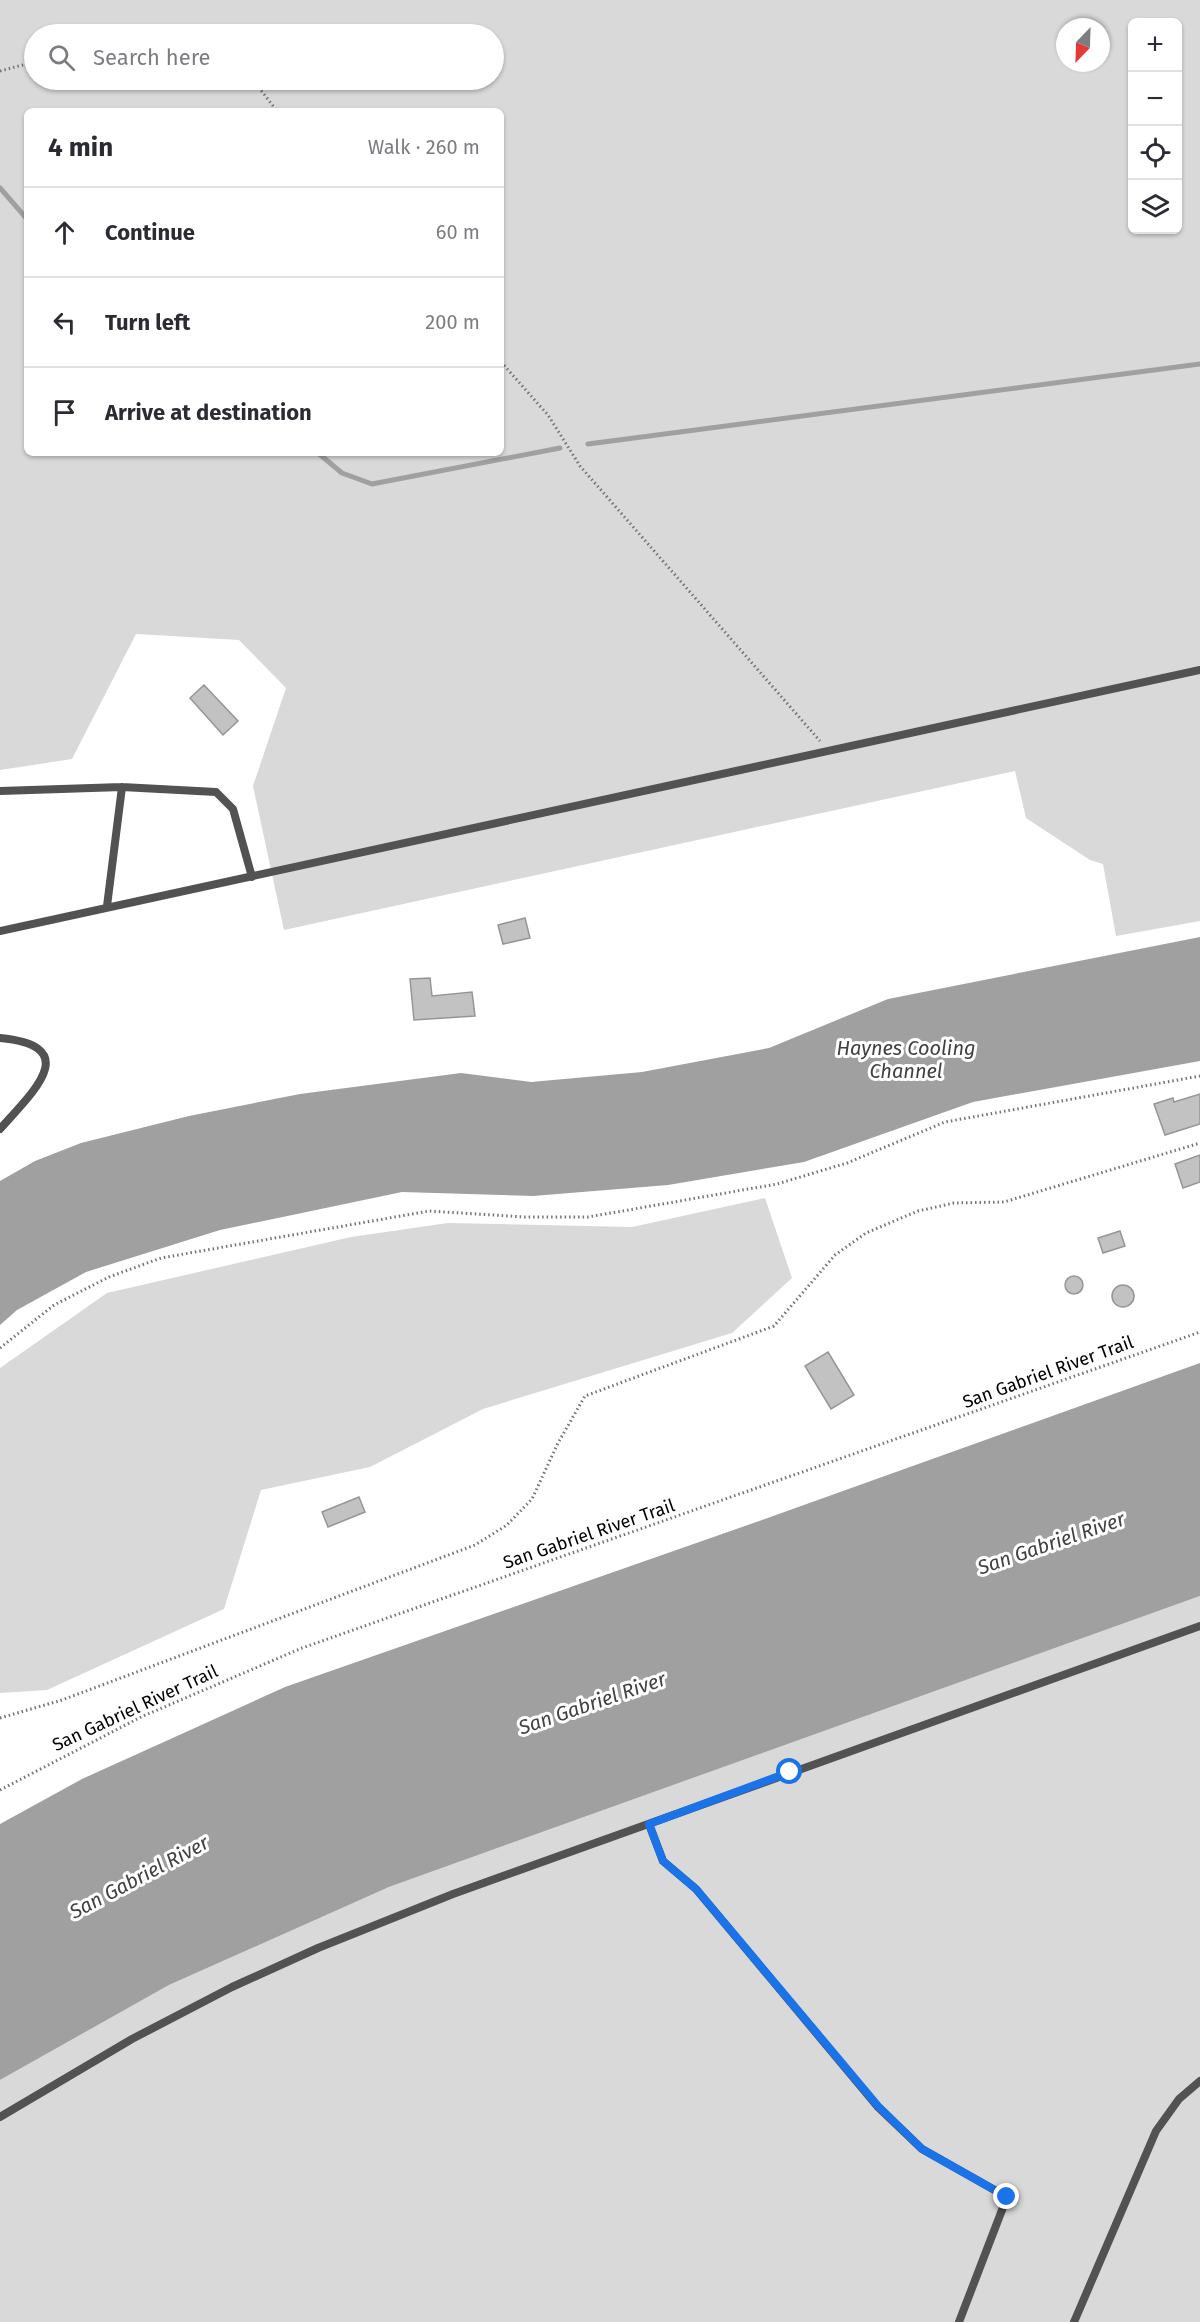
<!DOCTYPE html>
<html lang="en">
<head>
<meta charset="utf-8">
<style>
	:root { --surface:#fff; --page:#f2f2f3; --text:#2b2b33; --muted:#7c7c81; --line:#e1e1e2 }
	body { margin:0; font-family:"Fira Sans",sans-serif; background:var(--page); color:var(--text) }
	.controls { position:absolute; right:18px; top:18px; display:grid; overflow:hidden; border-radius:9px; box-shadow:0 2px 4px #0004 }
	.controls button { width:54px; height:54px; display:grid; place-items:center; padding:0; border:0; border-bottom:2px solid var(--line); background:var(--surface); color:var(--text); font:30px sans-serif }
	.compass { position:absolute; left:1056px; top:18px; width:54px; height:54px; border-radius:50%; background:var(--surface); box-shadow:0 2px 4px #0004; rotate:203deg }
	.stop { position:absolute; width:18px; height:18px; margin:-14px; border:4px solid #1a73e8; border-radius:50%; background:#fff }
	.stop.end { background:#1a73e8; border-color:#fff; box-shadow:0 2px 6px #0008 }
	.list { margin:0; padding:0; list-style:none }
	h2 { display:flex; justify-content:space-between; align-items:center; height:78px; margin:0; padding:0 24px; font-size:26px }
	h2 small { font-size:20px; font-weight:400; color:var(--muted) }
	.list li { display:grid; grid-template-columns:39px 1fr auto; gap:18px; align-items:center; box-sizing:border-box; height:90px; padding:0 24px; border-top:2px solid var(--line) }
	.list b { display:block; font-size:22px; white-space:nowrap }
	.list em { font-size:20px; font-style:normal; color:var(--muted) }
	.icon { flex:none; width:33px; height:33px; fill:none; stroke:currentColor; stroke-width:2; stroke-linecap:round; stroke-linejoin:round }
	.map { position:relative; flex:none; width:1200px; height:2322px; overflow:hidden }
	.search { position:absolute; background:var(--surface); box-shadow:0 2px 4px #0004; left:24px; top:24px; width:480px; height:66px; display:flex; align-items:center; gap:15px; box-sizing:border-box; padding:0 21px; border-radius:33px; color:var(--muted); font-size:22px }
	.panel { position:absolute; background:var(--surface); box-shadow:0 2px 4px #0004; left:24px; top:108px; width:480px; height:348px; border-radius:9px }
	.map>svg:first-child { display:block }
</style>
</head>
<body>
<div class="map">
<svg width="1200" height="2322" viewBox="0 0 1200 2322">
	<rect width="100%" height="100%" fill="#fff"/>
	<path fill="#d9d9d9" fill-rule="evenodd" d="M 0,0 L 1200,0 L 1200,921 L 1116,936 L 1103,864 L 1090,860 L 1026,818 L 1015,771 L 284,930 L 253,786 L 286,688 L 239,640 L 136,634 L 72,759 L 0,770 ZM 1132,22 L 1178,22 L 1178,230 L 1132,230 ZM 1065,27 L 1101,27 L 1101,63 L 1065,63 ZM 34,34 L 494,34 L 494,80 L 34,80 ZM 27,111 L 501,111 L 501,453 L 27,453 Z
		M 765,1198 L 792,1278 L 732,1333 L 483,1409 L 370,1467 L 261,1490 L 224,1609 L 47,1690 L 0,1693 L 0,1368 L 107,1293 L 351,1237 L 448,1223 L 632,1227 Z
		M 1200,1596 L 1200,2322 L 0,2322 L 0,2080 L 169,1985 L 389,1887 Z"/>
	<path fill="#a0a0a0" d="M 1200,937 L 1200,1061 L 973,1102 L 804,1162 L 668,1185 L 533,1196 L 402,1192 L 220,1230 L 86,1272 L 17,1310 L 0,1325 L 0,1181 L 35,1161 L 81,1143 L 189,1116 L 300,1094 L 461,1073 L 531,1082 L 642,1072 L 769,1048 L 888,999 Z
		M 1200,1363 L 1200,1596 L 389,1887 L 169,1985 L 0,2080 L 0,1824 L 82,1779 L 285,1687 L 762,1520 Z"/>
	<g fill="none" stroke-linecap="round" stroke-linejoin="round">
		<path stroke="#a0a0a0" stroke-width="5" d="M 0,188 L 27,219
			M 588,444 L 1200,364
			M 318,453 L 342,473 L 372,484 L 560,448"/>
	</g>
	<path fill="#c2c2c2" stroke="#969696" stroke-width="1.5" d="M 204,685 L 238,721 L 223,735 L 190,698 Z
		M 525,918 L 530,938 L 503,944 L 498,925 Z
		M 430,978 L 432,996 L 472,992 L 475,1016 L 414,1020 L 410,979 Z
		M 1200,1094 L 1200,1124 L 1165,1135 L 1154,1104 L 1173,1098 L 1174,1102 Z
		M 1200,1155 L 1200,1182 L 1183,1188 L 1175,1164 Z
		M 1120,1231 L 1125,1246 L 1103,1253 L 1098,1238 Z
		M1065 1285a9 9 0 1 1 18 0a9 9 0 1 1-18 0Z
		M1112 1296a11 11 0 1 1 22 0a11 11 0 1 1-22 0Z
		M 828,1352 L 854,1395 L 831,1409 L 805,1366 Z
		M 359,1497 L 365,1512 L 328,1527 L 322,1512 Z"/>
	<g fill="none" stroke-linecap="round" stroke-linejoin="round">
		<path stroke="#747474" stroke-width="3" stroke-dasharray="1.5 3" stroke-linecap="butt" d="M 146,34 L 163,30 L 207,34
			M 0,71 L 34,62
			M 253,80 L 277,111
			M 501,362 L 548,415 L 580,466 L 820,741
			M 0,1348 L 54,1305 L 109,1277 L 161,1258 L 429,1211 L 525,1217 L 588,1217 L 777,1184 L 847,1163 L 945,1122 L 1200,1076
			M 0,1718 L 62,1700 L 475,1545 L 507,1525 L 532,1499 L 558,1443 L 585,1396 L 774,1326 L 835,1255 L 866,1233 L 918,1211 L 954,1203 L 1004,1202 L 1200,1143
			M 0,1790 L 141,1717 L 302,1648 L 1200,1332"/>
		<path stroke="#525252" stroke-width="8" d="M 0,791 L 122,787 L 216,792 L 233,809 L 252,877
			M 107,906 L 122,787
			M 0,931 L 1200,670
			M 0,1038 C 84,1046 33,1092 0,1129
			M 649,1824 L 663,1861 L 696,1889 L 877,2106 L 922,2149 L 1007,2197 L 959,2322
			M 0,2117 L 132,2039 L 232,1987 L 318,1948 L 453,1894 L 1200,1626
			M 1074,2322 L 1156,2131 L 1179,2099 L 1200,2081"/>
	</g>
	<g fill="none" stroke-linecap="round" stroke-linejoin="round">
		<path stroke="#1a73e8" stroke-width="8" d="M 790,1772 L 649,1824 L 663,1861 L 696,1889 L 878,2106 L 922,2149 L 1007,2197"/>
	</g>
	<g text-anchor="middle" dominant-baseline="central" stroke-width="6" stroke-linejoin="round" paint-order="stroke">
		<g font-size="18" fill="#000" stroke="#fff">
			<text transform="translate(1048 1372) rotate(-20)">San Gabriel River Trail</text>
			<text transform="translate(589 1534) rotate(-19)">San Gabriel River Trail</text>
			<text transform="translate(135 1708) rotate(-25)">San Gabriel River Trail</text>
		</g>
		<g font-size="20" font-style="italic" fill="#414141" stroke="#fff">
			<text x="906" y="1048">Haynes Cooling<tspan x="906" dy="23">Channel</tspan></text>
			<text transform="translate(1051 1543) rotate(-19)">San Gabriel River</text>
			<text transform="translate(592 1703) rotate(-19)">San Gabriel River</text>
			<text transform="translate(139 1877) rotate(-28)">San Gabriel River</text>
		</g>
	</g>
</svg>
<div class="controls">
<button>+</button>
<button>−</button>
<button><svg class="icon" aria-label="locate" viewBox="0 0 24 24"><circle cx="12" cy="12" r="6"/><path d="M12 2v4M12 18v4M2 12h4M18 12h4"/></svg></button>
<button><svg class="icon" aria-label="layers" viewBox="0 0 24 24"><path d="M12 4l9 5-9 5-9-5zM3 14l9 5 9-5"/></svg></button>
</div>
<svg class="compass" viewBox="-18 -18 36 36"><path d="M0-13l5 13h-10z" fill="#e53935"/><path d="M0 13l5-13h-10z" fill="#7c7c81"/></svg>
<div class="stop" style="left:790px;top:1772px"></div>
<div class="stop end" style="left:1007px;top:2197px"></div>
<div class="search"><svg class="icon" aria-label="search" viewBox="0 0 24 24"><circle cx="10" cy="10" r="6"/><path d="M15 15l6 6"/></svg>Search here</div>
<section class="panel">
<h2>4 min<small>Walk · 260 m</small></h2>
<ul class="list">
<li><svg class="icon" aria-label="ahead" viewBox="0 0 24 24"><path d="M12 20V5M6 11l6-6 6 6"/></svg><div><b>Continue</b></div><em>60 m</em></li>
<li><svg class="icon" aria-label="left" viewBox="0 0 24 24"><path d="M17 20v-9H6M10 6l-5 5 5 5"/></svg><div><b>Turn left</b></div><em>200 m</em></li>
<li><svg class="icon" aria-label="arrive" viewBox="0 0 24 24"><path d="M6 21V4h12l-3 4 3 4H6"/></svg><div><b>Arrive at destination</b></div></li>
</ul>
</section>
</div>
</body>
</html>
